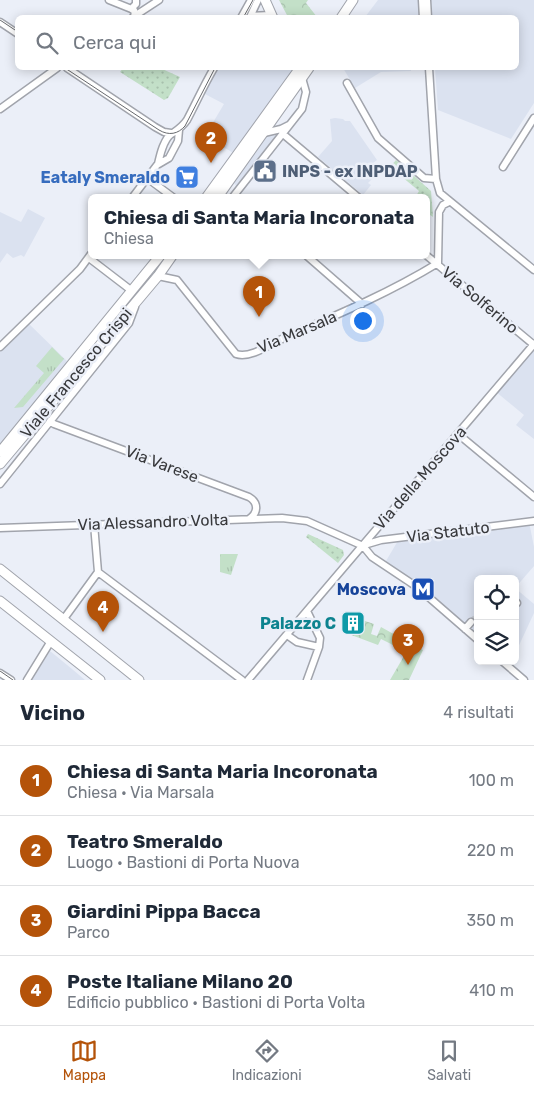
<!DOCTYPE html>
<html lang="it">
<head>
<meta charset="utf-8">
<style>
	:root { --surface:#fff; --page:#f6f6f7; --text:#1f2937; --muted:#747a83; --line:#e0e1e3; --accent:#b45309 }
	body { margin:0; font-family:Rubik,sans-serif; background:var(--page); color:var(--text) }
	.controls { position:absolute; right:15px; bottom:15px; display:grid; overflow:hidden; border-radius:8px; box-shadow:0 2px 12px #0003 }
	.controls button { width:45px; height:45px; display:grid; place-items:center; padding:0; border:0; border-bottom:1px solid var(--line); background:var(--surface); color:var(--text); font:25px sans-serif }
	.you { position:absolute; left:362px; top:320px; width:18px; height:18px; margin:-12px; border:4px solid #fff; border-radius:50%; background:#1a73e8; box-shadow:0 0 0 8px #1a73e833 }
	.badge { display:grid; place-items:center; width:32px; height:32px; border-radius:50%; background:var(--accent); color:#fff; font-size:16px; font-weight:700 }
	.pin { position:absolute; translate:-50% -41px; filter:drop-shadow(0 1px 2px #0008) }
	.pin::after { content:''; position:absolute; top:26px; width:18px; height:15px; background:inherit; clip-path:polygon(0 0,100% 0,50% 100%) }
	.popup { position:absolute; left:88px; top:194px; width:342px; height:65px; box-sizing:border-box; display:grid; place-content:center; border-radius:8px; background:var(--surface); filter:drop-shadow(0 1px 4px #0005); font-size:16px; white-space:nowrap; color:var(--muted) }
	.popup b { font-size:19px; color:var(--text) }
	.popup::after { content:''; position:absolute; left:50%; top:100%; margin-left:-10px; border:10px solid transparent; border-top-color:var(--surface) }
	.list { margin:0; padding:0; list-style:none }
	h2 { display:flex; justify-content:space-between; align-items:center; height:65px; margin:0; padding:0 20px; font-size:21px }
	h2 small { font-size:16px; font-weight:400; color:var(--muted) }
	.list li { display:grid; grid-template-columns:32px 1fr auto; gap:15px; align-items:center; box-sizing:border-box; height:70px; padding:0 20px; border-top:1px solid var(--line) }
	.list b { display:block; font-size:19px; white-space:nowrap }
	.list p { margin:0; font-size:16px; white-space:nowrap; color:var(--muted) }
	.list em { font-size:16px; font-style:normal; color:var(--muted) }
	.icon { flex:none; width:28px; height:28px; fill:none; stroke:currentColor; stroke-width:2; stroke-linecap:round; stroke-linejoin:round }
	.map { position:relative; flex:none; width:534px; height:680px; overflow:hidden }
	.search { position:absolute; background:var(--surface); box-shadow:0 2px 12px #0003; left:15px; right:15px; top:15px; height:55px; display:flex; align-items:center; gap:12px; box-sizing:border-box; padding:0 18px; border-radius:8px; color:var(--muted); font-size:19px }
	.sheet { height:345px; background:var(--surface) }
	nav { display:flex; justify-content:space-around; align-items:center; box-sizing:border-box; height:70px; border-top:1px solid var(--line); background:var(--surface); font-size:14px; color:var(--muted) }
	nav a { display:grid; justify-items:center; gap:2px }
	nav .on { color:var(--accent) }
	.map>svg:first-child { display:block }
</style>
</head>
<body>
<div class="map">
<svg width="534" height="680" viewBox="0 0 534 680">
	<defs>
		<pattern id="grass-tufts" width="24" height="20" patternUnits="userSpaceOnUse" patternTransform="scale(1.25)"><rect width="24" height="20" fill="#c3e0c8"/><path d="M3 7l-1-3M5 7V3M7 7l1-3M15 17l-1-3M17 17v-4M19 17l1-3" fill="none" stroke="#a8c1ad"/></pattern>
		<pattern id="park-crowns" width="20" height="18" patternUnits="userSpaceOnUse" patternTransform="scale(1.25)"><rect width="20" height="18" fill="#c3e0c8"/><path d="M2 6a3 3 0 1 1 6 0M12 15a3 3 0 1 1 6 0" fill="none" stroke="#a8c1ad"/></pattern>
		<pattern id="garden-dots" width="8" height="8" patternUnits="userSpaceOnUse" patternTransform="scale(1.25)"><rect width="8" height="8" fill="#c3e0c8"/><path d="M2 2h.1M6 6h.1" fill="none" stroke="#a8c1ad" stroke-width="1.8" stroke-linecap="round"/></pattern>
	</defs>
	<rect width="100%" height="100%" fill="#ebeff8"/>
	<path fill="#dbe2f0" d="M 378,0 L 418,0 L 419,17 L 365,17 Z
		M 431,0 L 534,0 L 534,103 L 511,139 L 438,110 L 435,68 L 516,68 L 516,18 L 432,17 Z
		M 219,68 L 296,68 L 235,154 L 205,136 L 224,104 L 203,93 Z
		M 343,68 L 411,68 L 411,71 L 381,72 L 355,88 Z
		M 335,118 L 343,119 L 345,121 L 350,121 L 377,160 L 368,167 L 376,175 L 368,183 L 371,185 L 363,195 L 318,157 L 332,141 L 330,119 Z
		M 274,133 L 277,136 L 237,187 L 233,182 L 265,137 L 268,134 Z
		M 28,209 L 45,218 L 24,257 L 21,255 L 13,258 L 7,253 L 0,263 L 0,212 L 21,222 Z
		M 26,321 L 71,365 L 0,451 L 0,347 Z
		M 534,346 L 534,439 L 516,425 L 524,415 L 495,391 Z
		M 529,522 L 534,547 L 534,566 L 515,588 L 515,579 L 478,579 L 478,640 L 406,581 L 386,561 L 399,539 Z
		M 515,588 L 534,604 L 534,613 L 515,654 Z
		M 50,651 L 72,669 L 85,680 L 32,680 Z"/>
	<path fill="url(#grass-tufts)" d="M 52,347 L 64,359 L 23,407 L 14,408 L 44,373 L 36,366 Z
		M 220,554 L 238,554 L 231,575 L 220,572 Z"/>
	<path fill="url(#park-crowns)" d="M 279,0 L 308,0 L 306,3 L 317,17 L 288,17 Z
		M 362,620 L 374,624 L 371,634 L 377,636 L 381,627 L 399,637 L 395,646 L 381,639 L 378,645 L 346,633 L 348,627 L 358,630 Z
		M 411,644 L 423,650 L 409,680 L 390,680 Z"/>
	<path fill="url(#garden-dots)" d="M 123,68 L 160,68 L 180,77 L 168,98 L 164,100 L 120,72 Z
		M 396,160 L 431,191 L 433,217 L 427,213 L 426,198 L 415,198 L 419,191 L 390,167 Z
		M 308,534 L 343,550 L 344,555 L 338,563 L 306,537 Z"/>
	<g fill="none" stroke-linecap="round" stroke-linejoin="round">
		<path stroke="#c7cbd2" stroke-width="6" stroke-dasharray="6 3" stroke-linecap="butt" d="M 471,622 L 478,615"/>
		<g stroke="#a1a4ac" stroke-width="9">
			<path id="minor" d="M 109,0 L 134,10 L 135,16
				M 422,0 L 423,18
				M 427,0 L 428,18
				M 131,9 L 136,4 L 136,0
				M 251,16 L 271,15
				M 133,17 L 159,0
				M 250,17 L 258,0
				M 241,18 L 251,0
				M 0,22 L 18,34
				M 67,68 L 155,127 L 164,132 L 171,133
				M 429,68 L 436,179 L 440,193 L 534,270
				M 347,83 L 378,138 L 424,178 L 436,179
				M 0,109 L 57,68
				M 264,133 L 281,129 L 289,125
				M 283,134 L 359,198
				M 158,164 C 160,155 164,137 173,133 C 179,129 183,126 187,120 C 196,103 204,85 214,68
				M 503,167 L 534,118
				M 147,178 L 174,198
				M 132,198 L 157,165 L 169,158 L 178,141 L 179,130
				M 232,198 L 302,109 L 306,92 L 302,78
				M 426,255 L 534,345
				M 307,256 L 362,304
				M 89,258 L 132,291
				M 438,263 L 439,212 L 443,205 L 449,202
				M 158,276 L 177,280 L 236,354 C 251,359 272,343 286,337 C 337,315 389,293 438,263
				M 0,347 L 80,269 L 91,254
				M 50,421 L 54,424 L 249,497 C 259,503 258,513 249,519
				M 458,434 L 534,497
				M 0,484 L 129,323 L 135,307
				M 0,528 L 282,518 L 307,521 L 363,546
				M 364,545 L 381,540 L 534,521
				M 363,546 L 372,557 L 417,587 L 478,640
				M 98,572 L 242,680
				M 515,601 L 517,603
				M 307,611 L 320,638 L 319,647 L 307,680
				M 63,620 L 98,572 L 94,524
				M 465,629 L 471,622
				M 287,635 L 297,642 L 319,647
				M 502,661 L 524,680
				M 0,673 L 11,680
				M 27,680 L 51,641
				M 248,680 L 534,344"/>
		</g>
		<g stroke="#a1a4ac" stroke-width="11">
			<path id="secondary" d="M 265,0 L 273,18
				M 341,18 L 353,0
				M 206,198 L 300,68
				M 217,198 L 309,68
				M 0,452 L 160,256
				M 0,464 L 158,276 L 172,256
				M 0,569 L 139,680
				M 0,601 L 100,680"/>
		</g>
		<use href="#minor" stroke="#fff" stroke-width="6"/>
		<use href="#secondary" stroke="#fff" stroke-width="9"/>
		<path stroke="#67696d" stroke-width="1" d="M 243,18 L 253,0
			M 0,20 L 18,32
			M 65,68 L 159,130 C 169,136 178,134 185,126 L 215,68
			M 0,671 L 13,680"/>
	</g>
	<defs>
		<g id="civic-square" transform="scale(1.25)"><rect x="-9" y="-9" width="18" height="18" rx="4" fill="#5c6f8a" stroke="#ebeff8"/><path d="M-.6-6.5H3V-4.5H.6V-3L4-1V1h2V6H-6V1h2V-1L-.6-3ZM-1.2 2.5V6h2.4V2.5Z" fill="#fff"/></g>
		<g id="supermarket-square" transform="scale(1.25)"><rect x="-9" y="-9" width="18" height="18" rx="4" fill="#3f7fe0" stroke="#ebeff8"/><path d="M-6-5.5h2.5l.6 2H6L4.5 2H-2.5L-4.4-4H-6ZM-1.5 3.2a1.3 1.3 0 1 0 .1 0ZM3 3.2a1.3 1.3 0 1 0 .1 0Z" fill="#fff"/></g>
		<g id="metro-square" transform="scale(1.25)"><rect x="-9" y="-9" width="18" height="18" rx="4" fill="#1a4fb4" stroke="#ebeff8"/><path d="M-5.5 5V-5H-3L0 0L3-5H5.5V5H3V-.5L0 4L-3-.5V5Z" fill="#fff"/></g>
		<g id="building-square" transform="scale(1.25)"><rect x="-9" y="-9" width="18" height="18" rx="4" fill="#0f9aa8" stroke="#ebeff8"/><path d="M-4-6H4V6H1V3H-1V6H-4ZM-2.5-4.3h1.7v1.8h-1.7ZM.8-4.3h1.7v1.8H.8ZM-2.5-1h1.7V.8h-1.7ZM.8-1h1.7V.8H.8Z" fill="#fff"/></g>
	</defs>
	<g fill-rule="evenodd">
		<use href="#civic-square" x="265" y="171"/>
		<use href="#supermarket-square" x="187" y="177"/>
		<use href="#metro-square" x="423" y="589"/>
		<use href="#building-square" x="353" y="623"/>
	</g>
	<g text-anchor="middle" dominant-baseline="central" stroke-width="5" stroke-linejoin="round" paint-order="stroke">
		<g font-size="16" font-weight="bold" fill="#4e5e75" stroke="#ebeff8" text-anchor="start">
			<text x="282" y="171">INPS - ex INPDAP</text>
		</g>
		<g font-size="16" font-weight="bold" fill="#366cbe" stroke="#ebeff8" text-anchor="end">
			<text x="170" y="177">Eataly Smeraldo</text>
		</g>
		<g font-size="16" fill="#38393c" stroke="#ebeff8">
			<text transform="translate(480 300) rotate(40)">Via Solferino</text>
			<text transform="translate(297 332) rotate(-23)">Via Marsala</text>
			<text transform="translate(76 373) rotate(-50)">Viale Francesco Crispi</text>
			<text transform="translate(162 464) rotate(21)">Via Varese</text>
			<text transform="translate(420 478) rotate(-49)">Via della Moscova</text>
			<text transform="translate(153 522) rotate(-2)">Via Alessandro Volta</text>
			<text transform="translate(448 532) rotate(-7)">Via Statuto</text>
		</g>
		<g font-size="16" font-weight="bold" fill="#164399" stroke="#ebeff8" text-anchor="end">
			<text x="406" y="589">Moscova</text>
		</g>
		<g font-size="16" font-weight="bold" fill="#0d838f" stroke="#ebeff8" text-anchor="end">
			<text x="336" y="623">Palazzo C</text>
		</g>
	</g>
</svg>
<div class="controls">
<button><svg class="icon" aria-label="locate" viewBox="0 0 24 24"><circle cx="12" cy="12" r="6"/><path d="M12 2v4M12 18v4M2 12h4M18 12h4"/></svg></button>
<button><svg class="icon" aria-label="layers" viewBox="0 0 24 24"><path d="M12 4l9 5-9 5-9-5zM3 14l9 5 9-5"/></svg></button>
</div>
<div class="you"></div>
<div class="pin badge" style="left:259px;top:317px">1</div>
<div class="popup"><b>Chiesa di Santa Maria Incoronata</b>Chiesa</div>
<div class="pin badge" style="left:211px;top:163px">2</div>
<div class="pin badge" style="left:408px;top:665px">3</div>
<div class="pin badge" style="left:103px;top:632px">4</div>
<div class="search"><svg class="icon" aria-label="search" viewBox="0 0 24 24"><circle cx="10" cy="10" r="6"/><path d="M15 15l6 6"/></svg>Cerca qui</div>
</div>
<section class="sheet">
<h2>Vicino<small>4 risultati</small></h2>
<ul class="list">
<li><span class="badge">1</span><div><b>Chiesa di Santa Maria Incoronata</b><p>Chiesa · Via Marsala</p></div><em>100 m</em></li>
<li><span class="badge">2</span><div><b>Teatro Smeraldo</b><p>Luogo · Bastioni di Porta Nuova</p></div><em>220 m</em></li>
<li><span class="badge">3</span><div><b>Giardini Pippa Bacca</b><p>Parco</p></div><em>350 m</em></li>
<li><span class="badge">4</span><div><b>Poste Italiane Milano 20</b><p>Edificio pubblico · Bastioni di Porta Volta</p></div><em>410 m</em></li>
</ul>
</section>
<nav>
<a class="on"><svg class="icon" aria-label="map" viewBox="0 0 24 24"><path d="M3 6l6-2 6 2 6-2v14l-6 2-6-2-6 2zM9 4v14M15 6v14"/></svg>Mappa</a>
<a><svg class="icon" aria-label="directions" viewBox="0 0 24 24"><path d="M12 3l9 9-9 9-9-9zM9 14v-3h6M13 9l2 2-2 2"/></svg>Indicazioni</a>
<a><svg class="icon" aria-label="saved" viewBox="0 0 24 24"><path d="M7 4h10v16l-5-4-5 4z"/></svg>Salvati</a>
</nav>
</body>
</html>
